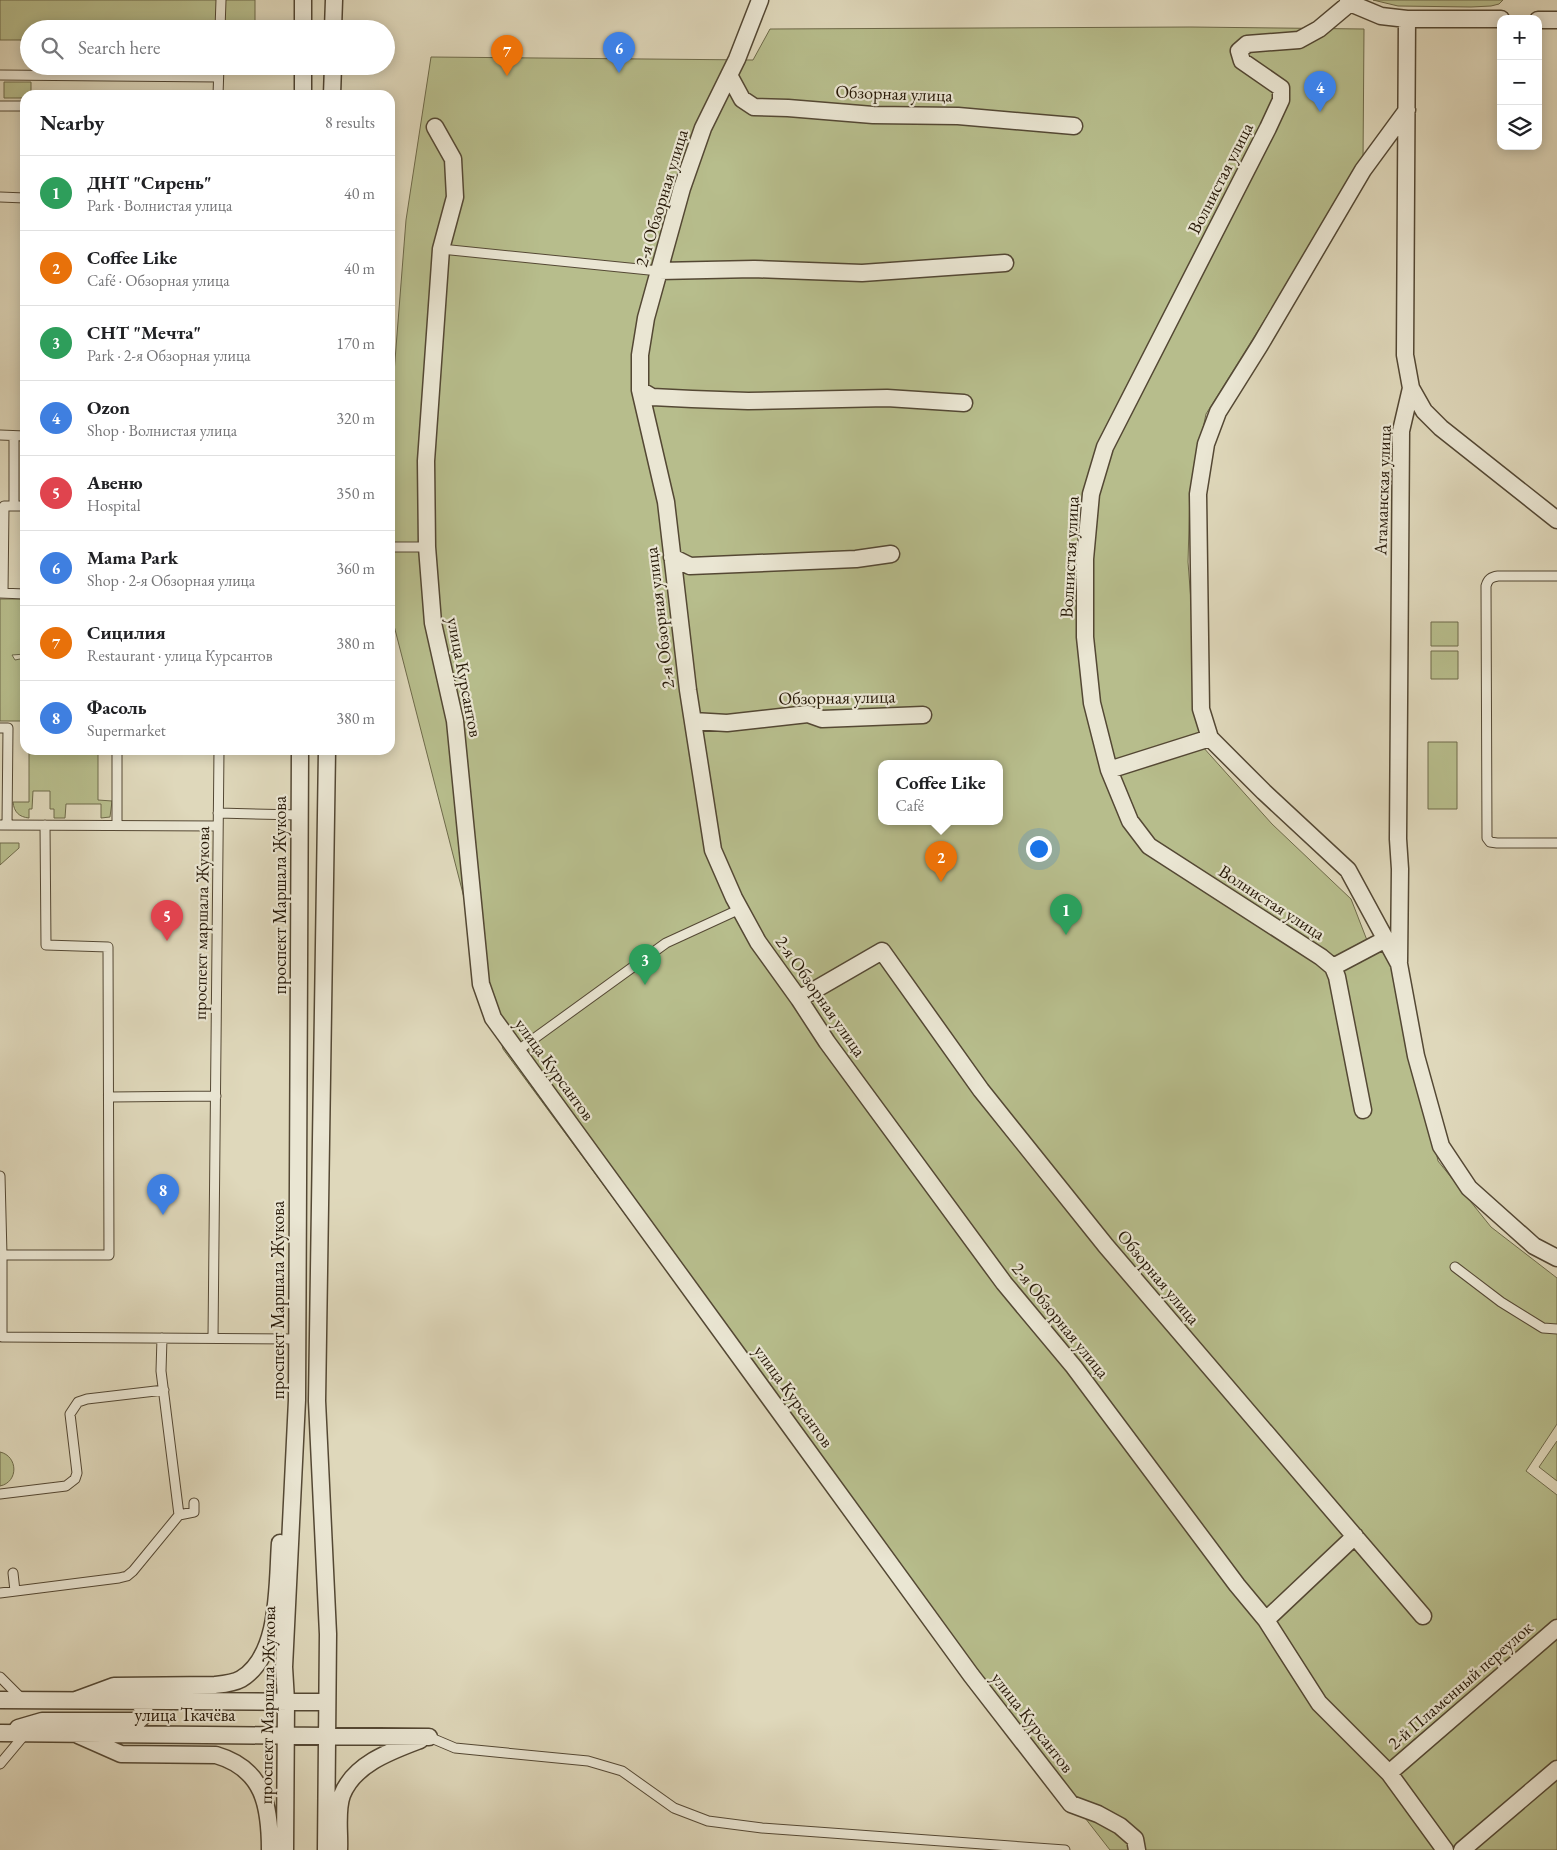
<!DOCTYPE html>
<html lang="en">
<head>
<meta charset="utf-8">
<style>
	:root { --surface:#fff; --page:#f2f2f2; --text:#202124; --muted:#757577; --line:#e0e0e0; --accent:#8f2418 }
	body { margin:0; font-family:"EB Garamond",serif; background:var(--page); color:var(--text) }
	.controls { position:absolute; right:15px; top:15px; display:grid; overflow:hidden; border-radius:10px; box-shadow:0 2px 12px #0003 }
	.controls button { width:45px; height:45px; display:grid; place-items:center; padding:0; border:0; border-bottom:1px solid var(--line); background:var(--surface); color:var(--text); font:25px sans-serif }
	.you { position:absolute; left:1038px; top:848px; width:18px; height:18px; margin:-12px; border:4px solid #fff; border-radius:50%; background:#1a73e8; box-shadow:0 0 0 8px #1a73e833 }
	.badge { display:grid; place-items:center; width:32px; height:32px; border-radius:50%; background:var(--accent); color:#fff; font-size:16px; font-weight:700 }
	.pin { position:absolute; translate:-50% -41px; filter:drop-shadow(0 1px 2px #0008) }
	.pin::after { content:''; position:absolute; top:26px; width:18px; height:15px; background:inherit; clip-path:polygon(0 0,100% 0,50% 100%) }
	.popup { position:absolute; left:878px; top:760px; width:125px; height:65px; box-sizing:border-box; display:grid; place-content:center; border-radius:10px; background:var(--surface); filter:drop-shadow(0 1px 4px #0005); font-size:16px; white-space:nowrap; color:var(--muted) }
	.popup b { font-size:19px; color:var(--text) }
	.popup::after { content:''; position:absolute; left:50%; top:100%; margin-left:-10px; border:10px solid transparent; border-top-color:var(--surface) }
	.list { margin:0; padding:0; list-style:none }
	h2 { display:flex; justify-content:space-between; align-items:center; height:65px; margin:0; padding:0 20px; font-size:21px }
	h2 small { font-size:16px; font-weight:400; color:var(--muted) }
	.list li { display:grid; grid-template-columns:32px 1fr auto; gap:15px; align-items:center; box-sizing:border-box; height:75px; padding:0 20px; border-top:1px solid var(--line) }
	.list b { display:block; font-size:19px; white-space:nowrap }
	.list p { margin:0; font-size:16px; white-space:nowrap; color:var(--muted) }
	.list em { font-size:16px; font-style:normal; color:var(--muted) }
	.icon { flex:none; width:28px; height:28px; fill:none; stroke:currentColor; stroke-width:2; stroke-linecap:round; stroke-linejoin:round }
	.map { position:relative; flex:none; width:1557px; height:1850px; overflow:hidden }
	.search { position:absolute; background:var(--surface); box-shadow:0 2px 12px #0003; left:20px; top:20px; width:375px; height:55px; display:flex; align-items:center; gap:12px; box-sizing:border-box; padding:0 18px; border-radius:28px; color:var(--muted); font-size:19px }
	.panel { position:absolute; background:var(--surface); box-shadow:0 2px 12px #0003; left:20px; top:90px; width:375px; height:665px; border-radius:15px }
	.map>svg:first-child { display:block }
</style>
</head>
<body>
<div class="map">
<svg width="1557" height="1850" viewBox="0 0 1557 1850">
	<rect width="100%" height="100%" fill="#dfd8bb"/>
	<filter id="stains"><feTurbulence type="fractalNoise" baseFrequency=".004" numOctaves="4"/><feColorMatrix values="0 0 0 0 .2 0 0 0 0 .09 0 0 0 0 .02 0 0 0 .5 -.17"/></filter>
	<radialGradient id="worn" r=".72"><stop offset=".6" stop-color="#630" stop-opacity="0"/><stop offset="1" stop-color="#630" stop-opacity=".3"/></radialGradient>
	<path fill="#b7bd8c" stroke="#6e6a4a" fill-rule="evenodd" d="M 0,0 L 255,0 L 255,29 L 29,29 L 29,40 L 0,40 Z
		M 1373,0 L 1503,0 L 1499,4 L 1491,6 L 1471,7 L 1398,6 Z
		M 1191,27 L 1364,29 L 1363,162 L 1206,414 L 1190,490 L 1188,562 L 1202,746 L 1272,824 L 1351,899 L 1370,948 L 1392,952 L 1438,1161 L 1491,1227 L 1557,1278 L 1557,1424 L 1526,1471 L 1557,1495 L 1557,1850 L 1110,1850 L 823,1482 L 503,1049 L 390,610 L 390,424 L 406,220 L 431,57 L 753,60 L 770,29 ZM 882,763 L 1000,763 L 1000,821 L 882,821 Z
		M 4,82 L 31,82 L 31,95 L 25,95 L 25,98 L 4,98 Z
		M 0,599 L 25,599 L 25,654 L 12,655 L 15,660 L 25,658 L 25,701 L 23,708 L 25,708 L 25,721 L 0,721 Z
		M 1431,622 L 1458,622 L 1458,646 L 1431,646 Z
		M 1431,651 L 1458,651 L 1458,679 L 1431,679 Z
		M 1428,742 L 1457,742 L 1457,809 L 1428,809 Z
		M 29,750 L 98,750 L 98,800 L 112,801 L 110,817 L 101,818 L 101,804 L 66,804 L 65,818 L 54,818 L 54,809 L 50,809 L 50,791 L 33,791 L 32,809 L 29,809 L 29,818 C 19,817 14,812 13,802 L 29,802 Z
		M 0,843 L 19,843 L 19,848 L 0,865 Z
		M 1557,1441 L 1557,1481 L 1539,1467 Z
		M 0,1452 C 18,1456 19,1482 0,1486 Z"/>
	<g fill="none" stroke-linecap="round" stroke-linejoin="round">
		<g stroke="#544834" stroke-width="11">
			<path id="lane" d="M 220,29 L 221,0
				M 0,75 L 218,77
				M 218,95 L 219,66
				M 0,106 L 25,106
				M 0,197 L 25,198
				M 441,249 L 659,271
				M 0,435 L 25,436
				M 14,506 L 14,436
				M 390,547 L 427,547
				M 1557,576 L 1498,576 C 1491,577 1488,579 1486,586 L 1487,838 L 1490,842 L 1497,843 L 1557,843
				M 0,593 L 25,594
				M 3,593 L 4,506 L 25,506
				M 0,728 L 8,728 L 7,825
				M 218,813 L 300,815
				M 0,825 L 218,826
				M 117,825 L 117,750
				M 517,1051 L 666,943 L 740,909
				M 110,1097 L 216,1096
				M 0,1176 L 2,1255 L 109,1255 L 108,947 L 46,945 L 45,825
				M 2,1255 L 2,1337 L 297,1339
				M 1455,1267 L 1501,1302 L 1543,1328 L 1557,1329
				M 213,1338 L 219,750
				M 0,1494 L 66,1486 L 75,1479 L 77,1473 L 70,1414 L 78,1402 L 87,1399 L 164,1390
				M 179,1515 L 194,1512 L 194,1503
				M 13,1573 L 15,1591
				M 0,1593 L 119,1578 L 127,1576 L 133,1571 L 179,1515 L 161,1371 L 162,1338
				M 0,1677 L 22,1699
				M 429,1737 L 455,1748 L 588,1761 L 622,1771 L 674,1808 L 708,1821 L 762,1828 L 1065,1850
				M 0,1764 L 26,1733"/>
		</g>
		<g stroke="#544834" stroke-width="19">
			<path id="street" d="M 760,0 L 737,59 L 703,128 L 682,188 L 646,318 L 640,355 L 640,390 L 666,502 L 688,690 L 713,850 L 734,898 L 758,942 L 799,999 L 827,1042 L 1004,1283 L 1074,1367 L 1237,1585 L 1266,1620 L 1319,1703 L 1389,1773 L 1445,1850
				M 1348,0 L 1350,3 L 1381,16 L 1407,19 L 1501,19
				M 1350,3 L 1319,29 L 1299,40 L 1247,44 L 1239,51 L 1242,61 L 1281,88 L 1281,100 L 1268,128 L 1105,447 L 1091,494 L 1085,559 L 1085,637 L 1092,703 L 1109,770 L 1130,821 L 1149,846 L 1321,957 L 1333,967 L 1337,977 L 1363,1110
				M 1538,20 L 1557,20
				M 303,29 L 303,0
				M 333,29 L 334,0
				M 729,75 L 742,99 L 754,107 L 788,108 L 873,115 L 958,116 L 1074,126
				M 303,95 L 303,66
				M 332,95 L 333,66
				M 1407,110 L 1363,170 L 1260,345 L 1218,412 L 1206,444 L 1198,494 L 1201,709 L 1210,738 L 1264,792 L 1348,870 L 1399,964 L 1416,1056 L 1441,1146 L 1469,1188 L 1534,1246 L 1557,1258
				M 435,127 L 453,159 L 455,197 L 441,249 L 426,461 L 427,547 L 433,623 L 455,721 L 481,984 L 493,1018 L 971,1675 L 1071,1804 L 1098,1814 L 1120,1826 L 1135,1839 L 1137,1850
				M 659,271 L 754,269 L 862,273 L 1005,263
				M 1411,388 L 1424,411 L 1441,428 L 1557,520
				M 640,390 L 652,397 L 692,399 L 748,401 L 887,398 L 964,403
				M 672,557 L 690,566 L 856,559 L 891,554
				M 693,721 L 727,723 L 808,714 L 822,719 L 923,715
				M 1109,770 L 1210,738
				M 1399,962 L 1400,869 L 1398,839 L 1401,431 L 1411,388 L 1405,355 L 1407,19
				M 1333,967 L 1386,939
				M 799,999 L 882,951 L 981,1090 L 1106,1246 L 1423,1616
				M 1266,1620 L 1355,1536
				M 0,1700 L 327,1702
				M 76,1700 L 114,1686 L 215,1685 C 224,1684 234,1683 241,1679 C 281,1655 277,1583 280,1543
				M 18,1728 L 42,1721 L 138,1721 L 145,1714 L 144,1708 L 136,1700
				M 0,1733 L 429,1737
				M 78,1735 L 121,1754 L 216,1755 C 264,1769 270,1806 270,1850
				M 1389,1773 L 1557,1628
				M 285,1850 L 286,1701 L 284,1667 L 297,1400 L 300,750
				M 326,1850 L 328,1634 L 317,1401 L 327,750
				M 339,1850 C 340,1833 336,1811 342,1795 C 354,1764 391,1751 420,1740
				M 1462,1850 L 1557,1769"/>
		</g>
		<use href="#lane" stroke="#eae6d3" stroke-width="9"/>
		<use href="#street" stroke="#eae6d3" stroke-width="16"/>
	</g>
	<g text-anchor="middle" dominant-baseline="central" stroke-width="4.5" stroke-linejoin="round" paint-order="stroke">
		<g font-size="18" fill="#261807" stroke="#eae6d3">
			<text transform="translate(894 93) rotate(2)">Обзорная улица</text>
			<text transform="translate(1220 178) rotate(-63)">Волнистая улица</text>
			<text transform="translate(661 198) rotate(-73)">2-я Обзорная улица</text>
			<text transform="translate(1382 490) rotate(-88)">Атаманская улица</text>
			<text transform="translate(1069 557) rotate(-87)">Волнистая улица</text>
			<text transform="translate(659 618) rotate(-97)">2-я Обзорная улица</text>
			<text transform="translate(465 677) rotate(79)">улица Курсантов</text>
			<text transform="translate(837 697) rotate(-1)">Обзорная улица</text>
			<text transform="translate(279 895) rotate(-90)">проспект Маршала Жукова</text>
			<text transform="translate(1272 902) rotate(33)">Волнистая улица</text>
			<text transform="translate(201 923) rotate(-89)">проспект маршала Жукова</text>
			<text transform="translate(821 996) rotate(55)">2-я Обзорная улица</text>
			<text transform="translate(555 1069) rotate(54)">улица Курсантов</text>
			<text transform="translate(1159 1277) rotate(50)">Обзорная улица</text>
			<text transform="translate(277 1300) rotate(-90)">проспект Маршала Жукова</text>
			<text transform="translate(1061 1320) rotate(51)">2-я Обзорная улица</text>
			<text transform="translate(794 1396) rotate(54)">улица Курсантов</text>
			<text transform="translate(1460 1685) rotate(-41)">2-й Пламенный переулок</text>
			<text transform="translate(267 1705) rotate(-89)">проспект Маршала Жукова</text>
			<text x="185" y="1714">улица Ткачёва</text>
			<text transform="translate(1033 1722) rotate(52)">улица Курсантов</text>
		</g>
	</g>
	<rect width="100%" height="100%" filter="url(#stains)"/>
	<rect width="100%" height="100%" fill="url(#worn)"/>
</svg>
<div class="controls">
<button>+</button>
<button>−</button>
<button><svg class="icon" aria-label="layers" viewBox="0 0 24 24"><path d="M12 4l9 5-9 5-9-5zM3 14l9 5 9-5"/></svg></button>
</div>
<div class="you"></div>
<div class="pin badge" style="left:1066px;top:935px;background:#2e9e5b">1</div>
<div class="pin badge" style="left:941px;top:882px;background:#e8710a">2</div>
<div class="popup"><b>Coffee Like</b>Café</div>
<div class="pin badge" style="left:645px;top:985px;background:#2e9e5b">3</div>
<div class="pin badge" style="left:1320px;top:112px;background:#3f7fe0">4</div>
<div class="pin badge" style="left:167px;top:941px;background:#e0444e">5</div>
<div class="pin badge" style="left:619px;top:73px;background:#3f7fe0">6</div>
<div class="pin badge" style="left:507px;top:76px;background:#e8710a">7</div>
<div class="pin badge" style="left:163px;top:1215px;background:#3f7fe0">8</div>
<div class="search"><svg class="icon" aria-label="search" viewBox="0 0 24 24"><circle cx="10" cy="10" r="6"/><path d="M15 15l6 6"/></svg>Search here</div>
<section class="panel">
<h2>Nearby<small>8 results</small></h2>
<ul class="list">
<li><span class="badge" style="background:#2e9e5b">1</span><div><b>ДНТ &quot;Сирень&quot;</b><p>Park · Волнистая улица</p></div><em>40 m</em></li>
<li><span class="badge" style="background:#e8710a">2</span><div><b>Coffee Like</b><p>Café · Обзорная улица</p></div><em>40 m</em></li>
<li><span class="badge" style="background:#2e9e5b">3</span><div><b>СНТ &quot;Мечта&quot;</b><p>Park · 2-я Обзорная улица</p></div><em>170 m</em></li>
<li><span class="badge" style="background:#3f7fe0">4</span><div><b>Ozon</b><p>Shop · Волнистая улица</p></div><em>320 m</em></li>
<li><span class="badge" style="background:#e0444e">5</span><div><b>Авеню</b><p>Hospital</p></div><em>350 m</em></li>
<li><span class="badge" style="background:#3f7fe0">6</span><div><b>Mama Park</b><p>Shop · 2-я Обзорная улица</p></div><em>360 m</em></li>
<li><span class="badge" style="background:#e8710a">7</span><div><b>Сицилия</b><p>Restaurant · улица Курсантов</p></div><em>380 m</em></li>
<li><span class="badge" style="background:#3f7fe0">8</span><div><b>Фасоль</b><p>Supermarket</p></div><em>380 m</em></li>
</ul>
</section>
</div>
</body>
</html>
